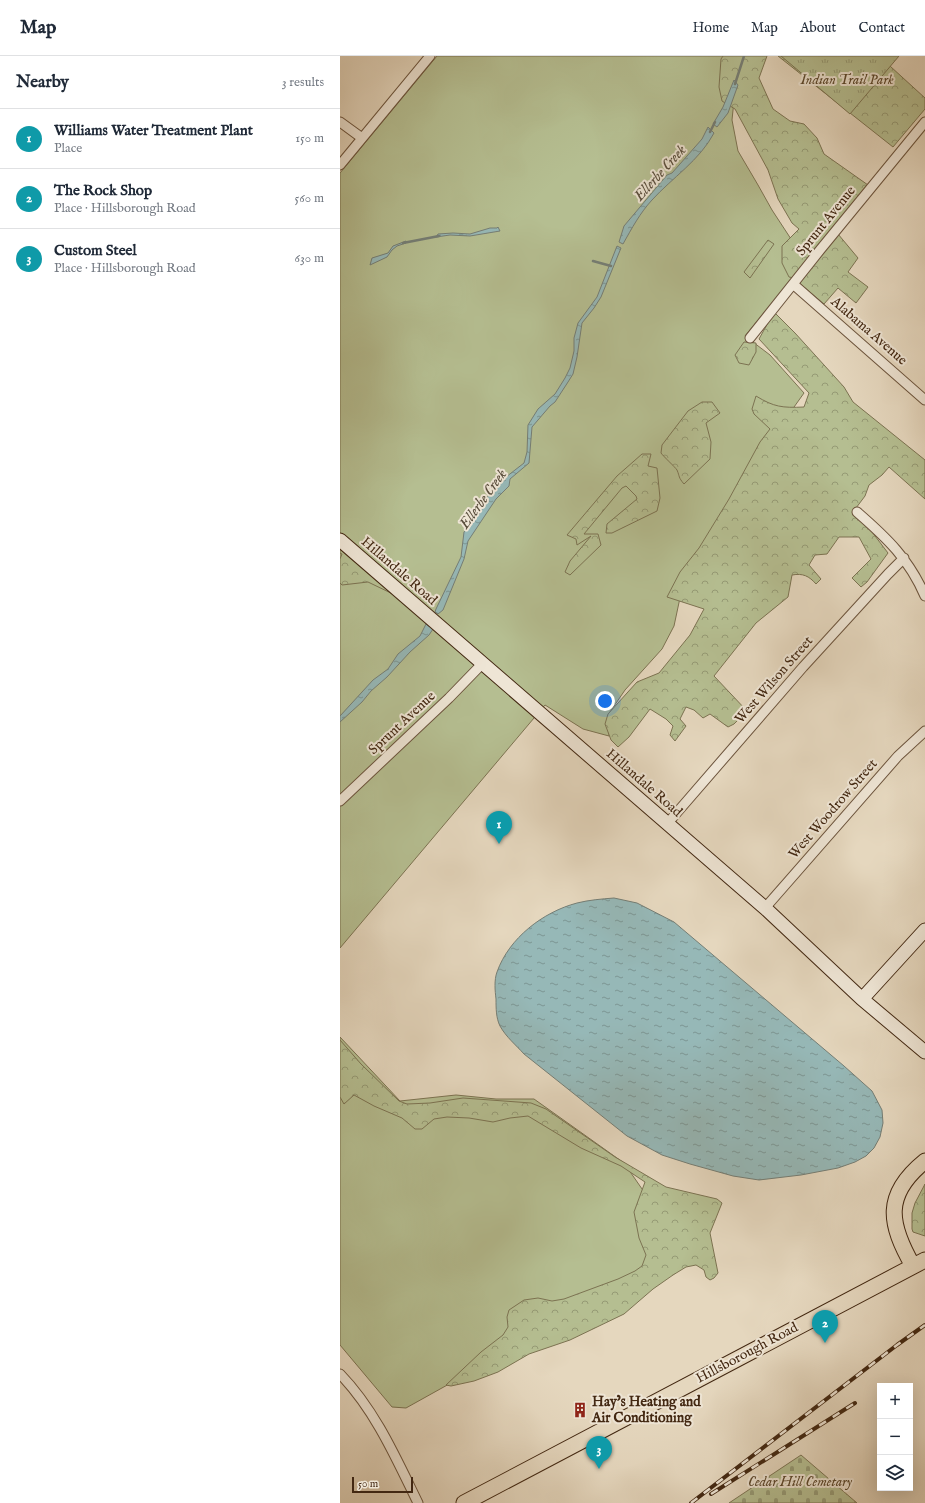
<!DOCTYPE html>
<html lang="en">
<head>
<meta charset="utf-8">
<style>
	:root { --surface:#fff; --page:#f6f6f7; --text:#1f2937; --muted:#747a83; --line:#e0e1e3; --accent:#db2777 }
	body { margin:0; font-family:"IM FELL English",serif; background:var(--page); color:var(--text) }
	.controls { position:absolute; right:12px; bottom:12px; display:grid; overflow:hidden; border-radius:0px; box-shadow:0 4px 16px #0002 }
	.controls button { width:36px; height:36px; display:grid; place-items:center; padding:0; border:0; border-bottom:1px solid var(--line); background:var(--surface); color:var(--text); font:20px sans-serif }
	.scale { position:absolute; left:12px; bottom:10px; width:61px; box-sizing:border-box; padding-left:4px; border:2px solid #432812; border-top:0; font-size:11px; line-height:14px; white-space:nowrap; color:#432812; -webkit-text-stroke:3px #eee5d5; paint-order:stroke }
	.you { position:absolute; left:265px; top:645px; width:14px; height:14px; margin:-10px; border:3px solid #fff; border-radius:50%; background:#1a73e8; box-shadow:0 0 0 6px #1a73e833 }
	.badge { display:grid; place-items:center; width:26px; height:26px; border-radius:50%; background:var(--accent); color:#fff; font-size:13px; font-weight:700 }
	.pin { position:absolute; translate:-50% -33px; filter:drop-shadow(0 1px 2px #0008) }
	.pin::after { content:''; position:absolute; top:21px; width:14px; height:12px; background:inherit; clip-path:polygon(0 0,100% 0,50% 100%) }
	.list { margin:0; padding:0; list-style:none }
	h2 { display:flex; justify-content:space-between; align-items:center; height:52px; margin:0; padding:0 16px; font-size:17px }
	h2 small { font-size:13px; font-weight:400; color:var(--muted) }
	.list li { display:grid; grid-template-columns:26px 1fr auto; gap:12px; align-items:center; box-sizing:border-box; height:60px; padding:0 16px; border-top:1px solid var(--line) }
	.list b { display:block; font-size:15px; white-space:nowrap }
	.list p { margin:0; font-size:13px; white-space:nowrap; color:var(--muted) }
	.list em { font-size:13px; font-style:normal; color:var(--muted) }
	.icon { flex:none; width:22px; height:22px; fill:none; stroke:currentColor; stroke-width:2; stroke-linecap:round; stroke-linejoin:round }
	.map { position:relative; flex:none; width:585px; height:1447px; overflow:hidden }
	header { display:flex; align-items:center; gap:24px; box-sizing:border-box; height:56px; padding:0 20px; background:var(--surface); border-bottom:1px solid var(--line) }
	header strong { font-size:19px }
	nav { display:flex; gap:22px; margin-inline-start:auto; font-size:14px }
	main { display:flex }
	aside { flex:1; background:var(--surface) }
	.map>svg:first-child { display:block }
</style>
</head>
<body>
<header>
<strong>Map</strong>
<nav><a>Home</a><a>Map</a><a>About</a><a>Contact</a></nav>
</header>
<main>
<aside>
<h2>Nearby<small>3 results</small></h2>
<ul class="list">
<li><span class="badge" style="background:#0f9aa8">1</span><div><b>Williams Water Treatment Plant</b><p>Place</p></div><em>150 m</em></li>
<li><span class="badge" style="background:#0f9aa8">2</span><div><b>The Rock Shop</b><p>Place · Hillsborough Road</p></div><em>560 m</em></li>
<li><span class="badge" style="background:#0f9aa8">3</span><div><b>Custom Steel</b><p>Place · Hillsborough Road</p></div><em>630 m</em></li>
</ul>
</aside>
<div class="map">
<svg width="585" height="1447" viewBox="0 0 585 1447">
	<defs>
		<pattern id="forest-crowns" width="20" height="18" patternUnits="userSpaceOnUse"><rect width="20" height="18" fill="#b5be91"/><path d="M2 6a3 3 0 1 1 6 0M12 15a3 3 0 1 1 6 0" fill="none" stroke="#959a75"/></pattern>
		<pattern id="cemetery-stones" width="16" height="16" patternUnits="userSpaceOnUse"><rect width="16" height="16" fill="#b5be91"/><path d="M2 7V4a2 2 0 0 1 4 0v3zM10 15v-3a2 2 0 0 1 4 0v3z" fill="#959a75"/></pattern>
		<pattern id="park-tufts" width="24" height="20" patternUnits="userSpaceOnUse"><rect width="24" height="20" fill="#b5be91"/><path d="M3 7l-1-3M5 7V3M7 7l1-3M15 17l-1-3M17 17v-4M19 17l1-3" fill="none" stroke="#959a75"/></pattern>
		<pattern id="water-ripples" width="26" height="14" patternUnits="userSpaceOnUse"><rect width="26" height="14" fill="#96b8b7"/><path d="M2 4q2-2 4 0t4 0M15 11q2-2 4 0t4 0" fill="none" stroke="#7c9693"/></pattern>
	</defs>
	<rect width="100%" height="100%" fill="#e5d7be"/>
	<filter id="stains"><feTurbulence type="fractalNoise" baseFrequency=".005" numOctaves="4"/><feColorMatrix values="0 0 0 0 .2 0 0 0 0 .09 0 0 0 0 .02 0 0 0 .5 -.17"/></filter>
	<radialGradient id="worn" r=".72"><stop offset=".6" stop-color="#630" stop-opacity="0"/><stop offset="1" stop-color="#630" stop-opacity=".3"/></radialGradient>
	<path fill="#b5be91" stroke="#7c7352" d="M 97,0 L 404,0 L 396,25 L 392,64 L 398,95 L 418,129 L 432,154 L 451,183 L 468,203 L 405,280 L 430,299 L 464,337 L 432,382 L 344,523 L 334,570 L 322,593 L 285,634 L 270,656 L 269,680 L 243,673 L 205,649 L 0,892 L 0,117 Z
		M 0,981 L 60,1045 L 116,1039 L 156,1043 L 194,1043 L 284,1107 L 309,1143 L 312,1215 L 66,1352 L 52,1351 L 0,1289 Z"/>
	<path fill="url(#forest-crowns)" stroke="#7c7352" d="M 383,0 L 427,0 L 419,22 L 433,53 L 450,65 L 464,68 L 477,82 L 484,98 L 528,129 L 454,222 L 449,221 L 442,207 L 442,190 L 459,173 L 452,167 L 438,143 L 428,114 L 395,53 L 382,45 L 379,31 L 381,3 Z
		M 438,0 L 539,0 L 585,42 L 585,53 L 553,91 Z
		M 498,178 L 518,202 L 508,216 L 528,231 L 516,247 L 498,232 L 484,248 L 458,226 Z
		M 428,184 L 434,188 L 410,222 L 404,216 Z
		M 434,256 L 455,277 L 504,331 L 513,346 L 585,404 L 585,443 L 549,411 L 542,419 L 529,429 L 525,440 L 513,456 L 532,476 L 548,497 L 527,526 L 521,531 L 512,522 L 531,503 L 519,481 L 499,481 L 487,498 L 475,499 L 469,509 L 481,523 L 476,528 C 469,520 463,517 452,519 L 448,541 L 416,567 L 374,620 L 407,655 L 394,668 L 388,671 L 370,658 L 363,662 L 354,654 L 346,651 L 340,663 L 346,670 L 335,685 L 330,679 L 333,670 L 326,663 L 310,653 L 289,681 L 278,691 L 271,684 L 265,668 L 268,658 L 297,626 L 319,617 L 350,579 L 364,553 L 327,541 L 340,516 L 359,492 L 389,443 L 420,386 L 430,373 L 414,358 L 412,353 L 416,340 C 434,351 442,352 464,351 L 469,337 L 419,283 Z
		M 404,286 L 416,287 L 416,296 L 409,309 L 399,307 L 395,299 Z
		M 362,346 L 372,346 L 380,357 L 366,367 L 371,386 L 370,403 L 344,428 C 338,421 340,421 337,414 C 335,411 324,401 321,397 L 322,389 L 348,355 Z
		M 302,398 L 311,398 L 308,410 L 317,412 L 320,442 L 317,455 L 272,477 L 266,477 L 267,468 L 297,443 L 296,440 L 286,430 L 282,432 L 244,478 L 258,478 L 261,489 L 230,519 L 225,516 L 230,505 L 251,480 L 237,489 L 236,483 L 227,479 L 277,420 Z
		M 0,491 L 55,539 L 28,526 L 2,529 L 0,527 L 0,503 L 2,498 L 0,497 Z
		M 0,984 L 21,1008 L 59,1045 L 67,1048 L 90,1047 L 123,1042 L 191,1047 L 206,1053 L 275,1101 L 326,1131 L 377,1143 L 382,1147 L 370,1177 L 378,1217 L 374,1222 L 370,1224 L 366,1221 L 364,1214 L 356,1209 L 346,1211 L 333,1219 L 313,1233 L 284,1258 L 230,1284 L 189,1298 L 158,1316 L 134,1325 L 111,1330 L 106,1329 L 141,1296 L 163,1279 L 168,1271 L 167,1261 L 169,1254 L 184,1244 L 198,1242 L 212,1245 L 224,1243 L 278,1223 L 295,1215 L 302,1210 L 306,1199 L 299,1182 L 294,1156 L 305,1126 L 281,1110 L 241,1092 L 188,1060 L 170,1062 L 153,1066 L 129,1062 L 107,1061 L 94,1063 L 82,1073 L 75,1073 L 62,1062 L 34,1050 L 14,1039 L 4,1048 L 0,1041 Z
		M 585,1128 L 585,1180 L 573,1176 L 572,1173 L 572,1157 L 575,1147 Z"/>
	<path fill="url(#cemetery-stones)" stroke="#7c7352" d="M 461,1399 L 517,1447 L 389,1447 Z"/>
	<path fill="url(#park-tufts)" stroke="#7c7352" d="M 441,0 L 559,0 L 510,58 Z"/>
	<path fill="url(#water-ripples)" stroke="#757e75" d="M 394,24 L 398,29 L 388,57 L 377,71 L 373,68 L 383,51 Z
		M 368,71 L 374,77 C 360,104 332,122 312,144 C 300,157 292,172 283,188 L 279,186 L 284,170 L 327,119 L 332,117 L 362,83 Z
		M 158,171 L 160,175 L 130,180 L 110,179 L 96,181 L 98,178 L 113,177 L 130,178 L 150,172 L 157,172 Z
		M 66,185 L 66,187 L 57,190 L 52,194 L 47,201 L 30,209 L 32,202 L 48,197 L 53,190 Z
		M 277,190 L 281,192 L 261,241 L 254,252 L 242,267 L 237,301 L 233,318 L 228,326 L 215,346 L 210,350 L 192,371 L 189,407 L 170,423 L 169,430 L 156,443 L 128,485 L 124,503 L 103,554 L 98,558 L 95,556 L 96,553 L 121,501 L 124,476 L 140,457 L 148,440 L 166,421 L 184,407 L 187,396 L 188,369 L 198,353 L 215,338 L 225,322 L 230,312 L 234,295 L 234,282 L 238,267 L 257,241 Z
		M 86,568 L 93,573 L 89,579 L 70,596 L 47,621 L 31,635 L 22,646 L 0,666 L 0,660 L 33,624 L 48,613 L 58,598 L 80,580 Z
		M 274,842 L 297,847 L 334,866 L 504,1010 L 532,1035 L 542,1054 L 543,1067 L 540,1081 L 534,1092 L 526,1100 L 515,1106 L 498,1112 L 461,1119 L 419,1124 L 393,1120 L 350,1108 L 322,1099 L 287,1080 L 184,998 C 176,989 166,981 160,970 C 156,962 156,952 156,943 C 155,935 154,924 157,916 C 169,882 203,856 237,847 C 249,844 261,843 274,842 Z"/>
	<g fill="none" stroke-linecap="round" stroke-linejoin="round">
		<path stroke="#757e75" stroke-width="2.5" d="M 395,28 L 404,0
			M 370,76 L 375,66
			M 63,187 L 99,180
			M 253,205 L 271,210"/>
		<g stroke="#6c543d" stroke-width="11">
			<path id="street" d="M 0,66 L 22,82
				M 0,109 L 90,0
				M 453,228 L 585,344
				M 410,282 L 480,194 L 585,66
				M 517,456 C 547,482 569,503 585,540
				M 0,745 L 109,642 L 142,608
				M 327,768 L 463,611 L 548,518 L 564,502
				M 425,852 L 558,700 L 585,675
				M 0,1318 C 35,1354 56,1402 78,1447"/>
		</g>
		<g stroke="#432812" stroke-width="15">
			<path id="secondary" d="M 0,484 L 425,852 L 522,943 L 585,996
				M 522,943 L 585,874"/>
		</g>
		<g stroke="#432812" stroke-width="17">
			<path id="primary" d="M 573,1210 C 549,1168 543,1139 585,1105
				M 124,1447 L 585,1204"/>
		</g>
		<use href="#street" stroke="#eee5d5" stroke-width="9"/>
		<use href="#secondary" stroke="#eee5d5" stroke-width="13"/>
		<use href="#primary" stroke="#e5d7be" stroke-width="15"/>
		<g stroke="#432812" stroke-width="4">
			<path id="rail" d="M 371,1438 L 515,1347
				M 351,1447 L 557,1289 L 585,1269"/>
		</g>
		<use href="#rail" stroke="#eee5d5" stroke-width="2.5" stroke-dasharray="8" stroke-linecap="butt"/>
	</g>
	<defs>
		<g id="building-bare" transform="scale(1.2)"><path d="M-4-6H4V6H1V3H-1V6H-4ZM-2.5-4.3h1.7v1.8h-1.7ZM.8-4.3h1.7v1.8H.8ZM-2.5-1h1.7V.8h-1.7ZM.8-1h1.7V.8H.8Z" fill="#8f2418" stroke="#eee5d5" stroke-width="2.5" paint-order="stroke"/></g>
	</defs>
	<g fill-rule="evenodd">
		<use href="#building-bare" x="240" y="1354"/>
	</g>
	<g text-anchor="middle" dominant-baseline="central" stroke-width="4" stroke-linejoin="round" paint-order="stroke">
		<g font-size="14" font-style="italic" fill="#5a462b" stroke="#eee5d5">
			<text x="507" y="24">Indian Trail Park</text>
			<text x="460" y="1426">Cedar Hill Cemetary</text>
		</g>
		<g font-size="14" fill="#432812" stroke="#eee5d5">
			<text transform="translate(486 165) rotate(-51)">Sprunt Avenue</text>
			<text transform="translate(529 275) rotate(41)">Alabama Avenue</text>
			<text transform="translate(59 515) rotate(41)">Hillandale Road</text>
			<text transform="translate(434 624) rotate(-49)">West Wilson Street</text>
			<text transform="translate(62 667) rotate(-43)">Sprunt Avenue</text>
			<text transform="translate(304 727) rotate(41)">Hillandale Road</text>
			<text transform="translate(493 753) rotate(-49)">West Woodrow Street</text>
			<text transform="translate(407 1297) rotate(-28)">Hillsborough Road</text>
		</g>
		<g font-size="14" font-weight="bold" fill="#432812" stroke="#eee5d5" text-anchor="start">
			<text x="252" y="1346">Hay’s Heating and<tspan x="252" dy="16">Air Conditioning</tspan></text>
		</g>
		<g font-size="15" font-style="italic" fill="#584c3b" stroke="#eee5d5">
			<text transform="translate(320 117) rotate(-48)">Ellerbe Creek</text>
			<text transform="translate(143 443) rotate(-54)">Ellerbe Creek</text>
		</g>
	</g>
	<rect width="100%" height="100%" filter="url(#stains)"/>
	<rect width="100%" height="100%" fill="url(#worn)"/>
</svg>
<div class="controls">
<button>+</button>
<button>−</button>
<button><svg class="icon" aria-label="layers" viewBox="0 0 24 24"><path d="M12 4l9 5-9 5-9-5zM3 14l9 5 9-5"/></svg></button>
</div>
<div class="scale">50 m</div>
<div class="you"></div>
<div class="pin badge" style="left:159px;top:788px;background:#0f9aa8">1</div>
<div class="pin badge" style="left:485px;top:1287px;background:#0f9aa8">2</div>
<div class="pin badge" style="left:259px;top:1413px;background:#0f9aa8">3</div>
</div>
</main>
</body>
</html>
